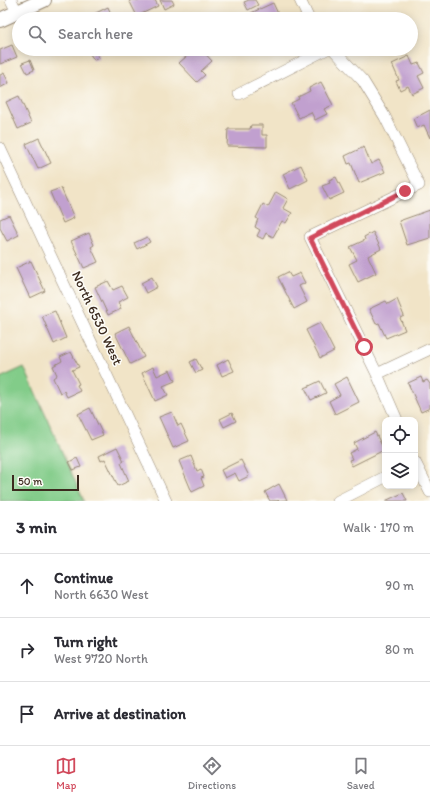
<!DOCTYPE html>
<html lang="en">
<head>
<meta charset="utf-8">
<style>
	:root { --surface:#fff; --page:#f7f7f7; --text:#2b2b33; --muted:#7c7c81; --line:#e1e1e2; --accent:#d1495b }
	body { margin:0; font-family:Itim,sans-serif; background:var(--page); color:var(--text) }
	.controls { position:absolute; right:12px; bottom:12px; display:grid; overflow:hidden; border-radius:8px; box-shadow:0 2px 10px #0003 }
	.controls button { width:36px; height:36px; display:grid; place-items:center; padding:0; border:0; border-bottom:1px solid var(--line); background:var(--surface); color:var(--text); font:20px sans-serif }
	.scale { position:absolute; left:12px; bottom:10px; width:67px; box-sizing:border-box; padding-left:4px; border:2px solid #3b2a1e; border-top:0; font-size:11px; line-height:14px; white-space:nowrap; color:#3b2a1e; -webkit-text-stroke:3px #fdfcf7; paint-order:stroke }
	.stop { position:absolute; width:12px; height:12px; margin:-9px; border:3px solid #d1495b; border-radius:50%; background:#fff }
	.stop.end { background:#d1495b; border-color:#fff; box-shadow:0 1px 4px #0008 }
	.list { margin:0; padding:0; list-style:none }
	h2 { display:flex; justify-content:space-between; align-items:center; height:52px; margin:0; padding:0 16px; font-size:17px }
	h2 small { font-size:13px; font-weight:400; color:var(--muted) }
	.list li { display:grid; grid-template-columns:26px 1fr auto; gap:12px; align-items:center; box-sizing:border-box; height:64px; padding:0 16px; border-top:1px solid var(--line) }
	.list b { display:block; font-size:15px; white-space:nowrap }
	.list p { margin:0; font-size:13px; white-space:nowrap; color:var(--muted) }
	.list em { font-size:13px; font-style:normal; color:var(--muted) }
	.icon { flex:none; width:22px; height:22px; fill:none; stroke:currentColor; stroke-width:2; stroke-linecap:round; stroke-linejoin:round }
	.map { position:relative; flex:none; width:430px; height:501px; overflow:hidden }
	.search { position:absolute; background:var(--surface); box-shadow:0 2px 10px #0003; left:12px; right:12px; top:12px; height:44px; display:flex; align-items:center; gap:10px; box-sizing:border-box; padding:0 14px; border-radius:22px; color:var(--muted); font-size:15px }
	.sheet { height:244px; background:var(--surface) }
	nav { display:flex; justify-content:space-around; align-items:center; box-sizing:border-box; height:56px; border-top:1px solid var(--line); background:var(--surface); font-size:11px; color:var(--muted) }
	nav a { display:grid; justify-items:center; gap:2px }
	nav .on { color:var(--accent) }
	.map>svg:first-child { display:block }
</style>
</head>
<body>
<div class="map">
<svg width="430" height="501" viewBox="0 0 430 501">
	<rect width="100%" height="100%" fill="#fdfcf7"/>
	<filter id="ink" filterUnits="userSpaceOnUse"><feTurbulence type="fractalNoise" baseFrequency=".025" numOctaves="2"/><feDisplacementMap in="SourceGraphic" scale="8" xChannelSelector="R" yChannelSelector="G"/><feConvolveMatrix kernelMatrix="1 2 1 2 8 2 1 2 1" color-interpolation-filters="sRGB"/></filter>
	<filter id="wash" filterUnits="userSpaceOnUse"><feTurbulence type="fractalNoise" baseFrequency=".012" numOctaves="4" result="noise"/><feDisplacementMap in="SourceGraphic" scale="16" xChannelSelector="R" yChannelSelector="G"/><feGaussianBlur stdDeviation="0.9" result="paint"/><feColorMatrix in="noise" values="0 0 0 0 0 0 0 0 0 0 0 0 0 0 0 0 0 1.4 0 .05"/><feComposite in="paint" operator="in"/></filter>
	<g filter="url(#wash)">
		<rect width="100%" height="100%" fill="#f1e4c7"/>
		<path fill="#82cc89" stroke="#5e7b54" d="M 24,367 L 84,501 L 0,501 L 0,378 Z"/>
		<g id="blocks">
			<path fill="#c1a0cf" d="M 129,0 L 155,0 L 158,6 L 137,16 Z
				M 160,0 L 172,0 L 174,4 L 164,9 Z
				M 249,0 L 255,0 L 258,5 L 248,10 L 244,2 Z
				M 273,3 L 280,18 L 277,19 L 254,19 L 251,13 Z
				M 108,7 L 113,19 L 84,19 Z
				M 12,45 L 17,57 L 0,64 L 0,50 Z
				M 195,49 L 201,49 L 212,61 L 201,71 L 205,75 L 197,82 L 179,63 Z
				M 369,49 L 386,49 L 377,53 L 375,50 L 370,52 Z
				M 96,51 L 99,58 L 94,60 L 90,54 Z
				M 409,56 L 413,65 L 419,63 L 424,73 L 418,76 L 424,88 L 412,94 L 408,86 L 400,90 L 396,81 L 399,80 L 392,64 Z
				M 30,60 L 34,70 L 27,73 L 22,63 Z
				M 4,73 L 9,83 L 0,88 L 0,75 Z
				M 321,82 L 333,105 L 324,109 L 327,114 L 315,120 L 311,112 L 299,118 L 291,103 L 299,99 L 298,97 L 310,91 L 309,88 Z
				M 19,96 L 31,123 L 18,129 L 6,102 Z
				M 430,110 L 430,138 L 424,125 L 417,128 L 413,119 Z
				M 251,125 L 262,125 L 262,135 L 267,135 L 267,147 L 227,146 L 228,129 L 250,129 Z
				M 39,138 L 51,163 L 38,169 L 26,144 Z
				M 364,147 L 371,164 L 379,160 L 385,172 L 359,183 L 351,163 L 348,164 L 345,156 Z
				M 301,165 L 308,180 L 290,189 L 283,174 Z
				M 336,177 L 344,193 L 329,200 L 322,186 L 330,183 L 329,180 Z
				M 61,188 L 74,218 L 63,223 L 50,192 Z
				M 276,192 L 288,199 L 283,208 L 292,213 L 286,223 L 282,221 L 273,237 L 266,233 L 263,239 L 257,236 L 260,230 L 255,227 L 258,219 L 256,218 L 263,204 L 268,207 Z
				M 430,210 L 430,238 L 407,245 L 399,221 Z
				M 9,215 L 19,235 L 7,241 L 0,228 L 0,219 Z
				M 373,232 L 381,249 L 368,256 L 376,273 L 358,282 L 349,264 L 357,260 L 350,247 L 365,240 L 364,237 Z
				M 89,233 L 94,245 L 91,247 L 98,262 L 84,268 L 71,241 Z
				M 147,237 L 150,242 L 137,249 L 134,243 Z
				M 31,261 L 45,291 L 30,298 L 16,268 Z
				M 288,272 L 291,277 L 300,273 L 305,283 L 299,286 L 307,302 L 294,309 L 278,277 Z
				M 152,277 L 157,287 L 146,293 L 141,283 Z
				M 108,281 L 113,290 L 122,286 L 128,297 L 118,302 L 121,309 L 108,315 L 95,287 Z
				M 397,299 L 404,316 L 400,318 L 405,330 L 386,338 L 379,323 L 376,324 L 369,309 L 386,301 L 388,304 Z
				M 55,311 L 66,338 L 54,344 L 42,316 Z
				M 320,323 L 334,351 L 320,358 L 306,330 Z
				M 129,326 L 144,357 L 130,364 L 115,333 Z
				M 71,352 L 79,367 L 72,370 L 79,384 L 77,385 L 80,391 L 67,397 L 64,391 L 60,393 L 53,378 L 57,375 L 53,366 L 62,361 L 60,357 Z
				M 196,359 L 202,370 L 196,373 L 190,362 Z
				M 228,359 L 234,371 L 222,376 L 217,365 Z
				M 153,367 L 157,376 L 170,370 L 175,381 L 163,386 L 168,395 L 155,401 L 142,373 Z
				M 347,377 L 359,402 L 335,414 L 329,401 L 340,395 L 334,384 Z
				M 421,377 L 423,382 L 427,380 L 430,384 L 430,408 L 421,412 L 408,383 Z
				M 320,381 L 326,393 L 311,400 L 305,388 Z
				M 90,408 L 103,435 L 91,440 L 78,414 Z
				M 172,412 L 178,426 L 181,424 L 189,441 L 173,448 L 159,417 Z
				M 232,413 L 236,421 L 224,427 L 220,419 Z
				M 375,432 L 384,450 L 352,466 L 349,460 L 352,459 L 349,453 L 357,449 L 354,443 Z
				M 117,447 L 124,461 L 121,463 L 129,481 L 118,486 L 105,459 L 101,461 L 99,456 Z
				M 191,456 L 197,471 L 201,469 L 204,477 L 201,478 L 204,486 L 192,492 L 179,461 Z
				M 77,458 L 81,467 L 73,470 L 69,462 Z
				M 241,460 L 249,476 L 239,481 L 235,473 L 225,478 L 221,470 Z
				M 279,484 L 287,500 L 270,501 L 265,492 Z
				M 403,493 L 407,501 L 385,501 Z"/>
		</g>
	</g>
	<g filter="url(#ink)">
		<use href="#blocks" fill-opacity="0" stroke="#968772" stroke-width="1"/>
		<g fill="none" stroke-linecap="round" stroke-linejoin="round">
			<g stroke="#968772" stroke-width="12">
				<path id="minor" d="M 11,0 L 17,12
					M 300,0 L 309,19
					M 333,49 L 363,81 L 385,117 L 419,185 L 310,237 L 377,374 L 397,420
					M 239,94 L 327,49
					M 0,148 L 166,501
					M 377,374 L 430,349
					M 415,462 L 430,492
					M 338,501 L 385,477"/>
			</g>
			<g stroke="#968772" stroke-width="16">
				<path id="tertiary" d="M 0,20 L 44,0"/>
			</g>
			<use href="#minor" stroke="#fff" stroke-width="11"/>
			<use href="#tertiary" stroke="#fff" stroke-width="14"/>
		</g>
	</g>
	<g fill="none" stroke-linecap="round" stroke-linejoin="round" filter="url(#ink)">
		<path stroke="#d1495b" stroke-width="5" d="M 364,347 L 310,238 L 405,191"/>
	</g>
	<g text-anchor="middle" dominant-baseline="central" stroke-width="3" stroke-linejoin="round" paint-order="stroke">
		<g font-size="14" fill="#3b2a1e" stroke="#fdfcf7">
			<text transform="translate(97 318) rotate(65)">North 6530 West</text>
		</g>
	</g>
</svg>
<div class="controls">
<button><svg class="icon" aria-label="locate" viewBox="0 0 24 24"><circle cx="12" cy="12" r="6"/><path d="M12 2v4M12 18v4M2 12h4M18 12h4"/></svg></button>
<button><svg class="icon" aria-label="layers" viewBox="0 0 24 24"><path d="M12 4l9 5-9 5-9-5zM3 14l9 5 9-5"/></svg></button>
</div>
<div class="scale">50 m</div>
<div class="stop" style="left:364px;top:347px"></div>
<div class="stop end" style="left:405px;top:191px"></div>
<div class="search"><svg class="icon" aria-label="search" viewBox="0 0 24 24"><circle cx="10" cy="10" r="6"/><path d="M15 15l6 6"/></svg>Search here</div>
</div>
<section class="sheet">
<h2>3 min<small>Walk · 170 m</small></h2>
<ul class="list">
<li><svg class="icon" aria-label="ahead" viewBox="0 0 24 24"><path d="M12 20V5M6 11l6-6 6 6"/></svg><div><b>Continue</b><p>North 6630 West</p></div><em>90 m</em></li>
<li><svg class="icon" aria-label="right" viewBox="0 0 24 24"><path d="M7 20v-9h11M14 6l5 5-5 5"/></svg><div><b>Turn right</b><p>West 9720 North</p></div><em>80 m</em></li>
<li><svg class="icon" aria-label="arrive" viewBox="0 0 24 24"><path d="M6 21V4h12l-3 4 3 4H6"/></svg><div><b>Arrive at destination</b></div></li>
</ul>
</section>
<nav>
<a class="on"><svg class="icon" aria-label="map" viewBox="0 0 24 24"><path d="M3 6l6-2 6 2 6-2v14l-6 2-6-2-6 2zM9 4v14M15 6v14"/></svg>Map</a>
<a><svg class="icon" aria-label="directions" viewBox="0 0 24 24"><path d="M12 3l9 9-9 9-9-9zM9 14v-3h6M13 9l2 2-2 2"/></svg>Directions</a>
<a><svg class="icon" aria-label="saved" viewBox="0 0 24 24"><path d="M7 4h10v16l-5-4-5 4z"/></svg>Saved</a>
</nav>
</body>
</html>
